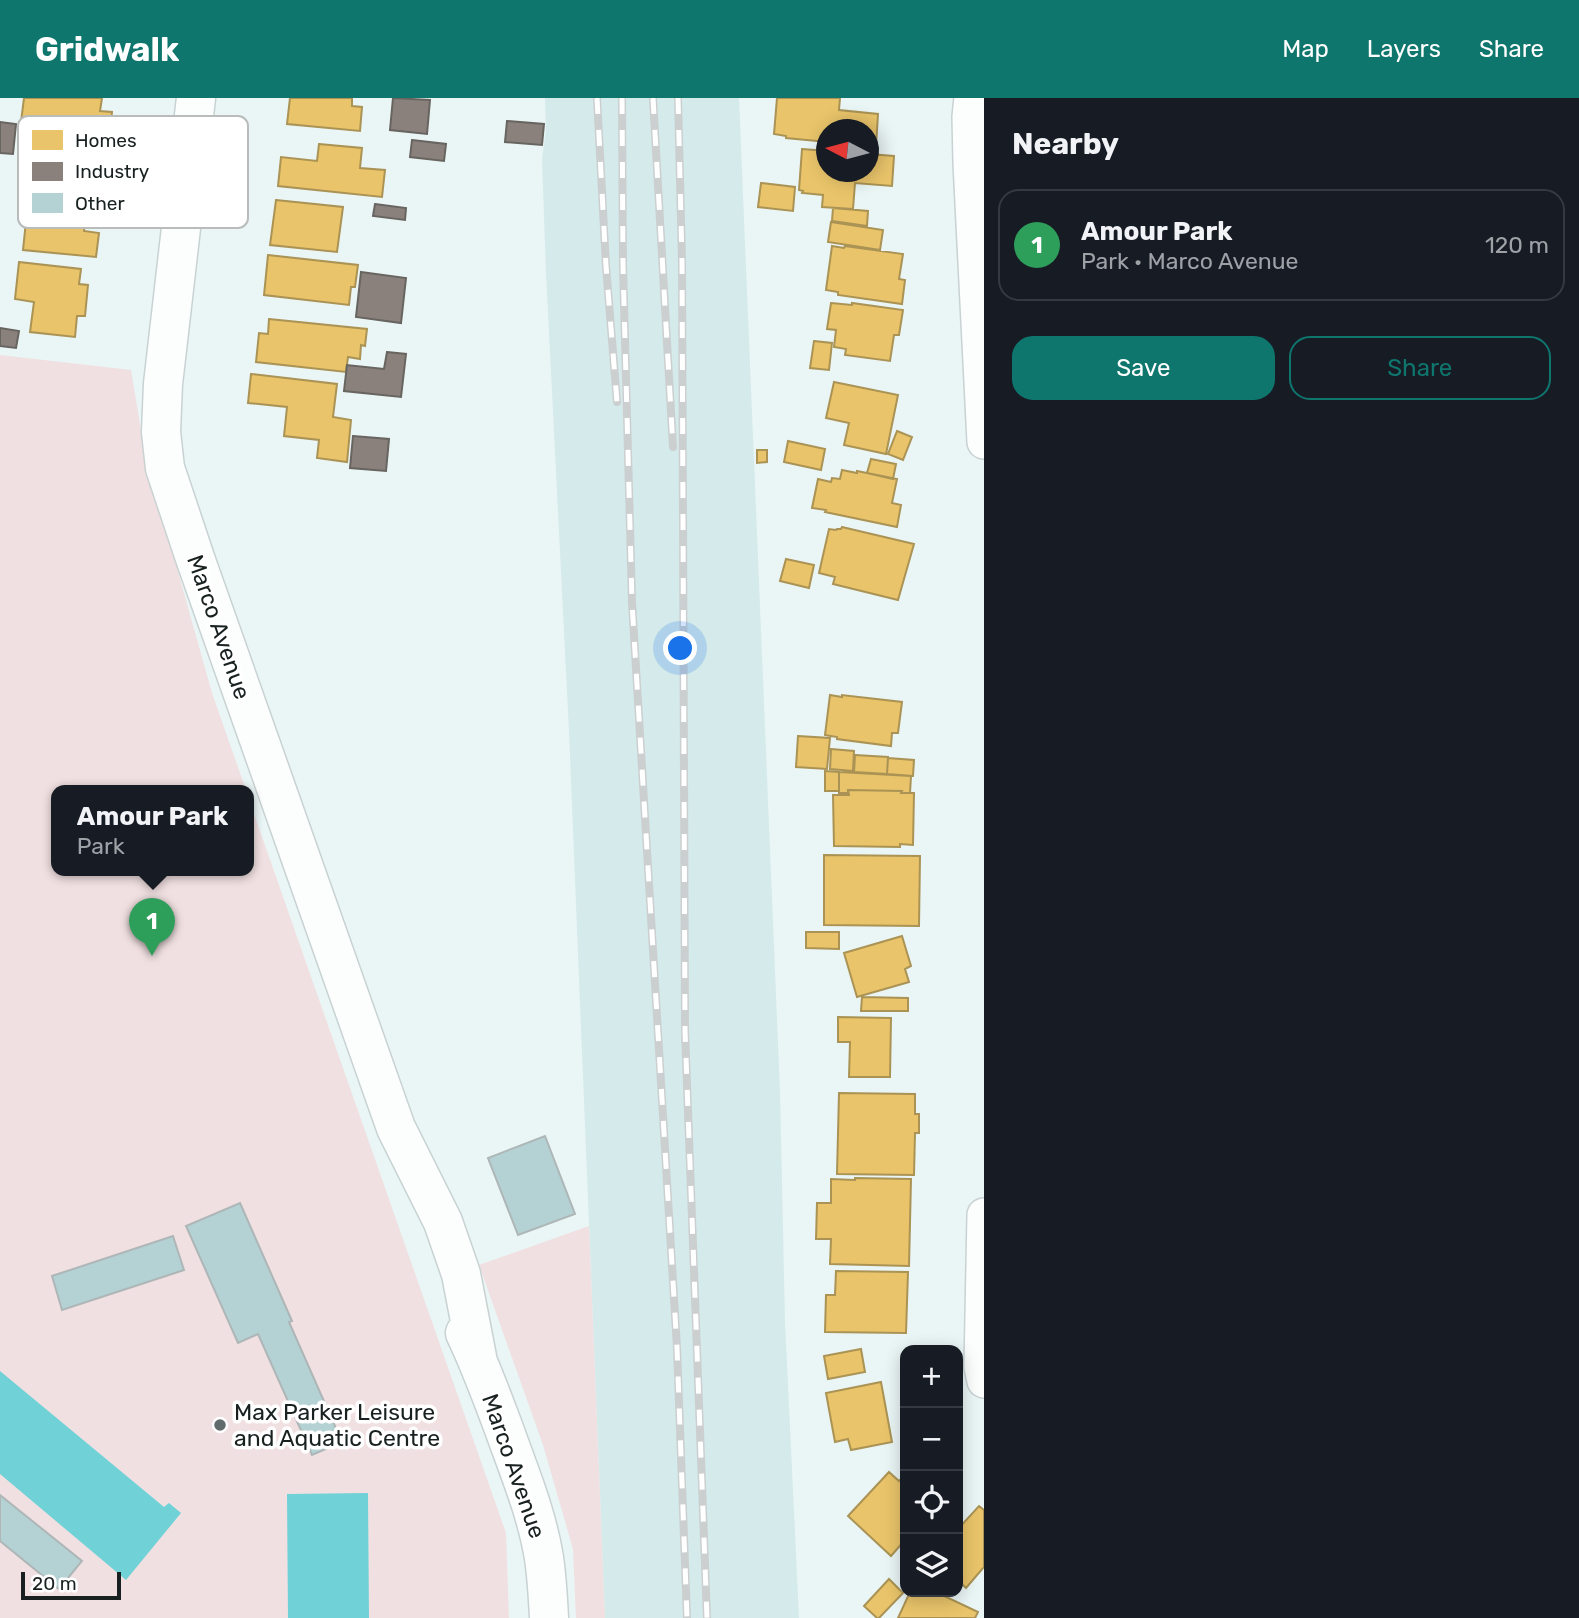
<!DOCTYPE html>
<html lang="en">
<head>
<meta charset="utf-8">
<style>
	:root { --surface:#171b24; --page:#20242c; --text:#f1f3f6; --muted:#9ea1a6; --line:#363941; --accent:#0f766e }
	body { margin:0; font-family:Rubik,sans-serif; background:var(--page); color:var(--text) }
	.controls { position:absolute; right:21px; bottom:21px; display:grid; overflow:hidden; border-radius:14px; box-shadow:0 4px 18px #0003 }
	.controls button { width:63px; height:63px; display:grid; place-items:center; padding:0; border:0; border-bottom:2px solid var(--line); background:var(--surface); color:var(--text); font:35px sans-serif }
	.compass { position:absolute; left:816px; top:21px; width:63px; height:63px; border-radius:50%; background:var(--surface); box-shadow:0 4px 18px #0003; rotate:276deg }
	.scale { position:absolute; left:21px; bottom:18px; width:100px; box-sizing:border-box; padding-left:7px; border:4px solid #182020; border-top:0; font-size:19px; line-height:24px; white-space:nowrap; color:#182020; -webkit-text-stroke:5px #fff; paint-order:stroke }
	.you { position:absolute; left:681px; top:551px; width:24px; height:24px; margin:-18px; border:5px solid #fff; border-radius:50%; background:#1a73e8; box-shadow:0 0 0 10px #1a73e833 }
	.badge { display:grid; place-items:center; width:46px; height:46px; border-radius:50%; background:var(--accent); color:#fff; font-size:23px; font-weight:700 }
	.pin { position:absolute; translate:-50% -58px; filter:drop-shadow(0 2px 4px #0008) }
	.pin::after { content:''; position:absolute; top:37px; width:24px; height:21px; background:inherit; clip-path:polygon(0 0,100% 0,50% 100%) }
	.popup { position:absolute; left:51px; top:687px; width:203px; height:91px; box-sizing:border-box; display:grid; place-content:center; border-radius:14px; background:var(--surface); filter:drop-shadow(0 2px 5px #0005); font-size:23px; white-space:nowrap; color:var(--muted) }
	.popup b { font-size:26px; color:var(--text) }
	.popup::after { content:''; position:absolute; left:50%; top:100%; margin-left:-14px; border:14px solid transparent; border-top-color:var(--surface) }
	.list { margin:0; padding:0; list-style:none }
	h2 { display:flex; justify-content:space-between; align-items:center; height:91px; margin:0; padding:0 28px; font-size:30px }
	h2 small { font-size:23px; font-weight:400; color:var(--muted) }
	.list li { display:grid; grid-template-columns:46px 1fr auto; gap:21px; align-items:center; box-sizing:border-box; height:112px; margin:0 14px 14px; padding:0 14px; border:2px solid var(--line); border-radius:21px }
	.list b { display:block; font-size:26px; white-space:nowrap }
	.list p { margin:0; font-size:23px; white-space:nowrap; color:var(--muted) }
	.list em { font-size:23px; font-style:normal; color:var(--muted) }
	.actions { display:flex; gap:14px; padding:21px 28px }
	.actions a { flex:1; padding:16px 0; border:2px solid var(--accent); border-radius:21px; text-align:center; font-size:24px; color:var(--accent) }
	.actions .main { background:var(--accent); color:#fff }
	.icon { flex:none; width:38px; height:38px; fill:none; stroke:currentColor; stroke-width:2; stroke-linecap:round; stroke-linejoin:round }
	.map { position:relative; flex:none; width:984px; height:1520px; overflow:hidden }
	header { display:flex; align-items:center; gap:42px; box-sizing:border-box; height:98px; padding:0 35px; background:var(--accent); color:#fff }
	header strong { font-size:33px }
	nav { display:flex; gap:38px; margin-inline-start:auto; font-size:24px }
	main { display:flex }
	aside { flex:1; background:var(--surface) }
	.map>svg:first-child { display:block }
</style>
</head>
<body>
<header>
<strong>Gridwalk</strong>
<nav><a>Map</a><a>Layers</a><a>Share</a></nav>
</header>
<main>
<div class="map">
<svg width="984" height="1520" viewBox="0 0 984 1520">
	<rect width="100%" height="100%" fill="#eaf5f5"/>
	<path fill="#d5eaeb" d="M 545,0 L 739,0 L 780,994 L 785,1224 L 799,1520 L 605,1520 L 569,633 L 546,174 L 542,61 L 546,32 Z"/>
	<path fill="#f1e0e1" d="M 0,257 L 131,272 L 145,356 L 212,595 L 246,692 L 56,692 L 56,772 L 248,772 L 248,699 L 506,1435 L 509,1520 L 0,1520 Z
		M 589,1128 L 605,1520 L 576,1520 L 573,1451 L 543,1347 L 479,1167 Z"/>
	<path fill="#70d1d7" d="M 0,1273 L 164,1409 L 169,1405 L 181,1415 L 126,1482 L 0,1376 Z
		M 368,1395 L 369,1520 L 288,1520 L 287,1396 Z"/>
	<path fill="#e9c46a" stroke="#aa9354" stroke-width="2" d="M 24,0 L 102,0 L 100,13 L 112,14 L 110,35 L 21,24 Z
		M 290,0 L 352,0 L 352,8 L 362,9 L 360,33 L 287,26 Z
		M 777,0 L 840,0 L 839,12 L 878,16 L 876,48 L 869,47 L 869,32 L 827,32 L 827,44 L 786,40 L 786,38 L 774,36 Z
		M 41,41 L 75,45 L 73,64 L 104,67 L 101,97 L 26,89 L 28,71 L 37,72 Z
		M 319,46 L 362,50 L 360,70 L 385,72 L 382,99 L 278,88 L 281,59 L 317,63 Z
		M 802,51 L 827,53 L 827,74 L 869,74 L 869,56 L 894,58 L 892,88 L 855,85 L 853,111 L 822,109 L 823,97 L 802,95 L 803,93 L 799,92 Z
		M 761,85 L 795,89 L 793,113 L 758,109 Z
		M 276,102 L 343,109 L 337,154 L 270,147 Z
		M 28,104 L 86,109 L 84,133 L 99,135 L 96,159 L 23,152 Z
		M 833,110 L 868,113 L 867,128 L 832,123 Z
		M 831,124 L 883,132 L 880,152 L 828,144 Z
		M 832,148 L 844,150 L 845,148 L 903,156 L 899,181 L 905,182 L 902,206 L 838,197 L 838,194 L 826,192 Z
		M 268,157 L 358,167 L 355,189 L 351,189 L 349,207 L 264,197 Z
		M 19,164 L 81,171 L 79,186 L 88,187 L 85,218 L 77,218 L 75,239 L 30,234 L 34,204 L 15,201 Z
		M 831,205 L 852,207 L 852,205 L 903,212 L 899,237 L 894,237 L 890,263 L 845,257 L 846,251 L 834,249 L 836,232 L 827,231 Z
		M 269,221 L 367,231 L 365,248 L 361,247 L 360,261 L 348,259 L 346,274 L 256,264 L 259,235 L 268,236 Z
		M 814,243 L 832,245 L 829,272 L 810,270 Z
		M 251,276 L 337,286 L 333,319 L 351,322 L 347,364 L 317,360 L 319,342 L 284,338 L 287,309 L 248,305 Z
		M 834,284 L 898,297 L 886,356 L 844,347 L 849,325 L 826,320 Z
		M 897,333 L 912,339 L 903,362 L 888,356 Z
		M 788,343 L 825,351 L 821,372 L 784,364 Z
		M 757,352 L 767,352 L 767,364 L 757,365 Z
		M 871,361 L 896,366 L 893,381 L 867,375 Z
		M 842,372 L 857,375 L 857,373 L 897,381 L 892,405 L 901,407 L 897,429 L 825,414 L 826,412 L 812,410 L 818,381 L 831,384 L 832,380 L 840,381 Z
		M 842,429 L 914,446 L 898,502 L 833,486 L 835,479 L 819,475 L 829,431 L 836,432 L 837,431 L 841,431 Z
		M 786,461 L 814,467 L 809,490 L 780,483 Z
		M 830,597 L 842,599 L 842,597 L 902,604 L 898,635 L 892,635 L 891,648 L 837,641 L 837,639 L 825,637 Z
		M 798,638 L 830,640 L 827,671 L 796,669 Z
		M 831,651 L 854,653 L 853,673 L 830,671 Z
		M 855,657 L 888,659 L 887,676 L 854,674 Z
		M 888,660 L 914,662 L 913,678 L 887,676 Z
		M 825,673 L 839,674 L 839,693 L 825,693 Z
		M 839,674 L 911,678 L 910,695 L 901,695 L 902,693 L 848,692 L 848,695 L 839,695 Z
		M 848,692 L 902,693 L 901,695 L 914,695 L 913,747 L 900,746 L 900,749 L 834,748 L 833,697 L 849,697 Z
		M 824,757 L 920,758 L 919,828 L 824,827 Z
		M 806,834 L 839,834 L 839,851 L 806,850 Z
		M 902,838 L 911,868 L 905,871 L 909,884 L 857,899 L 844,855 Z
		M 862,899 L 908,900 L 908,913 L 861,913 Z
		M 838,919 L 891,920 L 890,979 L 849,979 L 850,944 L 838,944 Z
		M 839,995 L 915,996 L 915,1016 L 919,1016 L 919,1035 L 915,1035 L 914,1077 L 837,1076 Z
		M 855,1080 L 911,1081 L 909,1168 L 830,1166 L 831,1141 L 816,1141 L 817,1105 L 831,1105 L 831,1081 L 855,1082 Z
		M 836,1173 L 908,1174 L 906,1235 L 825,1234 L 826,1197 L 835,1197 Z
		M 861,1251 L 865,1274 L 828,1281 L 824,1258 Z
		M 881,1284 L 892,1344 L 851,1352 L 848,1341 L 835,1344 L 826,1295 Z
		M 889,1374 L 899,1383 L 903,1379 L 905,1381 L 905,1442 L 891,1458 L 848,1418 Z
		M 979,1408 L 984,1412 L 984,1469 L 966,1490 L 958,1482 L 958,1431 Z
		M 889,1481 L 903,1495 L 879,1520 L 877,1520 L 864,1508 Z
		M 910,1494 L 924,1494 L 934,1498 L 936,1494 L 978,1514 L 975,1520 L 898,1520 Z"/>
	<path fill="#8a817c" stroke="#686460" stroke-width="2" d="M 393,0 L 430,2 L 427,36 L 390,32 Z
		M 507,23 L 544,26 L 542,47 L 505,44 Z
		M 0,24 L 16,26 L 13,56 L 0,55 Z
		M 412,42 L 446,46 L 444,63 L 410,59 Z
		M 375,106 L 406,110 L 405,122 L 373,118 Z
		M 361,174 L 406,180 L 401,225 L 356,219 Z
		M 0,230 L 19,233 L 16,250 L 0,248 Z
		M 387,254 L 406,256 L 401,299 L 344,293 L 347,267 L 384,271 Z
		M 353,338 L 389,341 L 386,373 L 350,370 Z"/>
	<path fill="#b4d1d3" stroke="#aeb6b7" stroke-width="2" d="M 545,1038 L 575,1116 L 518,1137 L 488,1060 Z
		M 240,1105 L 292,1223 L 289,1224 L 342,1344 L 312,1357 L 258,1236 L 238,1245 L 186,1128 Z
		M 173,1138 L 184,1172 L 62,1212 L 52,1178 Z
		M 0,1397 L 82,1463 L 59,1491 L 0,1443 Z"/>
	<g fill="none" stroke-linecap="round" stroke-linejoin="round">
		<g stroke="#c9d2d2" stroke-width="36">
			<path id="minor" d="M 971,0 L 969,19 L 970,65 L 984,344
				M 984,1117 L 981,1269 L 984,1283"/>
		</g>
		<g stroke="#c9d2d2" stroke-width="41">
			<path id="tertiary" d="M 196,0 L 163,286 L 161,334 L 165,370 L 195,460 L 396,1030 L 443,1124 L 461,1176 L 477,1259
				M 465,1235 C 480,1266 492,1299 504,1331 C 519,1373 537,1416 544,1460 C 547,1480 548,1500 549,1520"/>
		</g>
		<use href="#minor" stroke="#fcfefe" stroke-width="33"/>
		<use href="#tertiary" stroke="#fcfefe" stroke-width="38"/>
		<g stroke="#cccfcf" stroke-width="8">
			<path id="rail" d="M 597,0 L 606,168 L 617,304
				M 622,0 L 623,168 L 632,504 L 677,1250 L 687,1520
				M 653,0 L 673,349
				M 678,0 L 682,163 L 685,933 L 707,1520"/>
		</g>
		<use href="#rail" stroke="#fff" stroke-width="5" stroke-dasharray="16" stroke-linecap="butt"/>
	</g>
	<circle fill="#626b6b" stroke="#fff" stroke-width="2.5" cx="220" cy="1327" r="7"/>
	<g text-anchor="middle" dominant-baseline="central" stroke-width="7" stroke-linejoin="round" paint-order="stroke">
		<g font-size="23" fill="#182020" stroke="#fff">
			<text transform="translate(219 529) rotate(71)">Marco Avenue</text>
			<text transform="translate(514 1368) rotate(71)">Marco Avenue</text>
		</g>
		<g font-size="23" fill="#182020" stroke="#fff" text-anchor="start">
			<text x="234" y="1314">Max Parker Leisure<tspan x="234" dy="26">and Aquatic Centre</tspan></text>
		</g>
	</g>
	<rect x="18" y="18" width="230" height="112" rx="10" fill="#fff" stroke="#babcbc" stroke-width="2"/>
	<rect x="32" y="32" width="31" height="20" fill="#e9c46a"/>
	<rect x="32" y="64" width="31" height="19" fill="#8a817c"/>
	<rect x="32" y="95" width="31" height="20" fill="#b4d1d3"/>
	<g font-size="19" fill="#182020">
		<text x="75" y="49">Homes</text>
		<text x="75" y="80">Industry</text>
		<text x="75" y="112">Other</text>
	</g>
</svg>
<div class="controls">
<button>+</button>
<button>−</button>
<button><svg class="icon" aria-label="locate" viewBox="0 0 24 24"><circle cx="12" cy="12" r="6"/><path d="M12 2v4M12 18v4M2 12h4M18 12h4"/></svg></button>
<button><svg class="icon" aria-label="layers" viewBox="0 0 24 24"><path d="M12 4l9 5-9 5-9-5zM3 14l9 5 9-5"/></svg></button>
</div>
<svg class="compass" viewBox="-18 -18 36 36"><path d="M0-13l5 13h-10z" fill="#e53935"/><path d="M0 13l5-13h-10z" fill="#9ea1a6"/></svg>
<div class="scale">20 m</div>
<div class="you"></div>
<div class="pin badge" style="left:152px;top:858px;background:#2e9e5b">1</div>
<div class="popup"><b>Amour Park</b>Park</div>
</div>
<aside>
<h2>Nearby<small></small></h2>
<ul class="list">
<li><span class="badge" style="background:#2e9e5b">1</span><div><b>Amour Park</b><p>Park · Marco Avenue</p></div><em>120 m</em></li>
</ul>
<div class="actions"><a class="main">Save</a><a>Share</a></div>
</aside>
</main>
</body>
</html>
